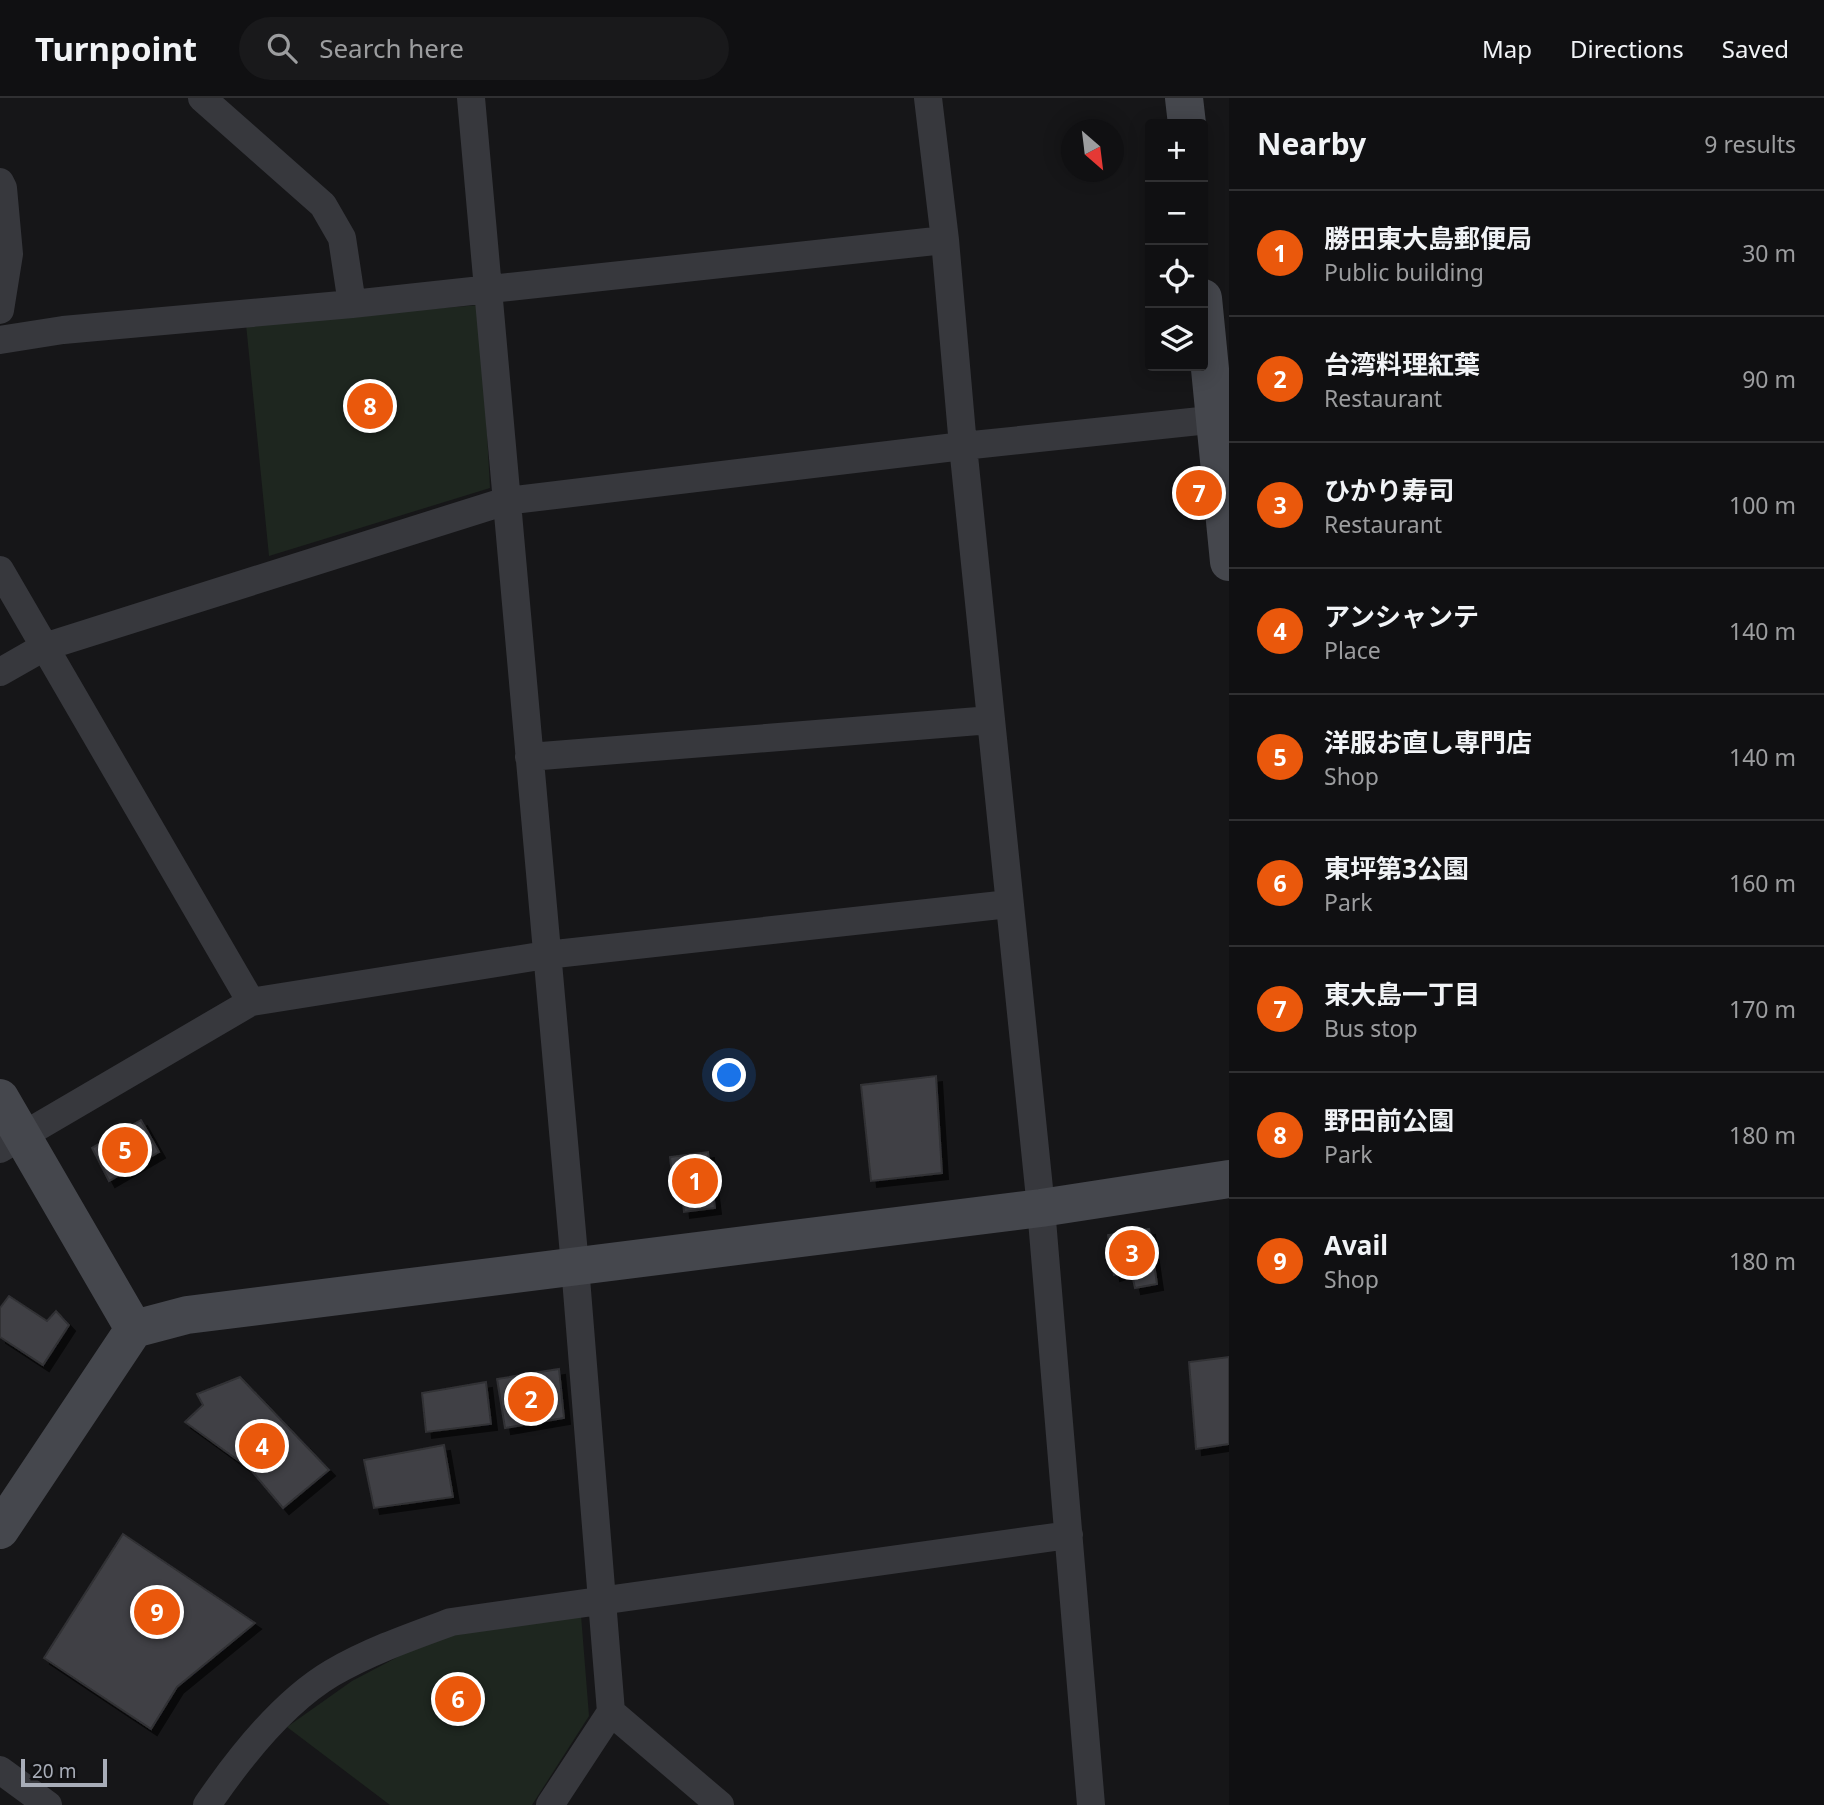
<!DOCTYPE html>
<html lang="en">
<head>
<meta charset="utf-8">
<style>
	:root { --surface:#101012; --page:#19191b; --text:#f1f3f6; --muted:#9c9d9f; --line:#303032; --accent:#ea580c }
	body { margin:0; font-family:"Noto Sans","Noto Sans JP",sans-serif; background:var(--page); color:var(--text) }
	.controls { position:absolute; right:21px; top:21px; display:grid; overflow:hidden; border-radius:7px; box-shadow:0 4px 18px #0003 }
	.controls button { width:63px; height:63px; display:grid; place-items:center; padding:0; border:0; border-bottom:2px solid var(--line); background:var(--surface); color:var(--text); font:35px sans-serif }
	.compass { position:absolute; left:1061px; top:21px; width:63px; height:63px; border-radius:50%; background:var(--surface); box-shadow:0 4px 18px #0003; rotate:152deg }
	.scale { position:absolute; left:21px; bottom:18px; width:86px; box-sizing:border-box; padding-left:7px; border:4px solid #a8adb8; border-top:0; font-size:19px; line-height:24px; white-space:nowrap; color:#a8adb8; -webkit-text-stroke:5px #111113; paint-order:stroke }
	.you { position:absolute; left:730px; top:978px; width:24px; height:24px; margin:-18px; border:5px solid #fff; border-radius:50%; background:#1a73e8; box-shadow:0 0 0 10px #1a73e833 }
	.badge { display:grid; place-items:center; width:46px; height:46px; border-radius:50%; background:var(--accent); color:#fff; font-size:23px; font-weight:700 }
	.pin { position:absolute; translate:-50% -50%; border:4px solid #fff; box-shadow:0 2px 7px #0006 }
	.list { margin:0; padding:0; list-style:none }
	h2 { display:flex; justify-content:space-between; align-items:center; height:91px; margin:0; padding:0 28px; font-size:30px }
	h2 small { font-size:23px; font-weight:400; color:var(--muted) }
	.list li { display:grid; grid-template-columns:46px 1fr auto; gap:21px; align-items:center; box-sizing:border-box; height:126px; padding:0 28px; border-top:2px solid var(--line) }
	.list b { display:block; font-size:26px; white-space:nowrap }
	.list p { margin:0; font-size:23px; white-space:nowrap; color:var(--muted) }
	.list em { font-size:23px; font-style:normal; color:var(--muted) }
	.icon { flex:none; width:38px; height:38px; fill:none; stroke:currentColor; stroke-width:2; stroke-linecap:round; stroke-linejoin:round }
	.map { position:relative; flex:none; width:1229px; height:1707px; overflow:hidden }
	header { display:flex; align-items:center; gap:42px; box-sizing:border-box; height:98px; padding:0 35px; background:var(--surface); border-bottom:2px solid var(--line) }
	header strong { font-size:33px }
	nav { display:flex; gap:38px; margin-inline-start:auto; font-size:24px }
	.search { width:490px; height:63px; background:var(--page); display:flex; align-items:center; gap:18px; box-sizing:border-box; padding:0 24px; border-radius:38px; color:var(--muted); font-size:26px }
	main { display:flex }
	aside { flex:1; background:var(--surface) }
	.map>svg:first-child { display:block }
</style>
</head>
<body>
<header>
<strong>Turnpoint</strong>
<div class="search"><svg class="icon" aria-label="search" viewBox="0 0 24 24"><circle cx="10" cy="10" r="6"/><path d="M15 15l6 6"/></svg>Search here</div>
<nav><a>Map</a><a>Directions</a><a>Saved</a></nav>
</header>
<main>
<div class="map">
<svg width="1229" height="1707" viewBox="0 0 1229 1707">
	<defs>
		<filter id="shadow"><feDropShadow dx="6" dy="6" stdDeviation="0" flood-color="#0009"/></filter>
	</defs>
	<rect width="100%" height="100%" fill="#161618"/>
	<path fill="#1e261f" d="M 480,207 L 490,390 L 269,458 L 246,226 Z
		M 581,1517 L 589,1618 L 532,1707 L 390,1707 L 287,1629 L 352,1583 L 430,1542 L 500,1527 Z"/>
	<path fill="#404145" stroke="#303034" stroke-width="2" filter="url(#shadow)" d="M 936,978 L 942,1075 L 871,1083 L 861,987 Z
		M 141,1022 L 159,1054 L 109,1083 L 92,1050 Z
		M 708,1054 L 715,1110 L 684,1114 L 680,1076 L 672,1077 L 670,1059 Z
		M 1149,1131 L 1157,1186 L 1135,1190 L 1131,1172 L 1114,1177 L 1108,1137 Z
		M 9,1198 L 47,1223 L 56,1213 L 69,1227 L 43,1267 L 0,1239 L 0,1210 Z
		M 1229,1259 L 1229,1346 L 1196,1351 L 1189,1264 Z
		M 559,1271 L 564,1320 L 505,1330 L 497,1281 Z
		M 240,1279 L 329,1372 L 283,1410 L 250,1371 L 185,1324 L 203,1307 L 197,1296 Z
		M 486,1284 L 491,1326 L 426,1334 L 422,1295 Z
		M 444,1347 L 453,1399 L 374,1410 L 364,1362 Z
		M 123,1436 L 255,1525 L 177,1589 L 151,1631 L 44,1560 Z"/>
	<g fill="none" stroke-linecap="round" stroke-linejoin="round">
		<path stroke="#37383d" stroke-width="28" d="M 202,0 L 323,107 L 342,140 L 352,206
			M 471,0 L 575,1168 L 611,1614 L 550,1707
			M 928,0 L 945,142 L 963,348 L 1041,1110 L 1091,1707
			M 0,84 L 3,90 L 9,156 L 0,212
			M 0,242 L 63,232 L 352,206 L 945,142
			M 0,472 L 251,904
			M 0,574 L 44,549 L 506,403 L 963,348 L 1229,320
			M 529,659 L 991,622
			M 0,1051 L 251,904 L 546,857 L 1009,806
			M 611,1614 L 720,1707
			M 0,1672 L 48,1707
			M 207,1707 C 239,1660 283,1604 332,1575 C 370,1553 410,1539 451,1524 L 1069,1437"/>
		<path stroke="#45474d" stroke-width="38" d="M 1184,0 L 1187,26
			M 1203,200 L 1229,464
			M 0,1000 L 134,1231
			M 0,1432 L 134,1231 L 187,1217 L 1041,1110 L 1229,1081"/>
	</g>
</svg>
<div class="controls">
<button>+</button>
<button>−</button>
<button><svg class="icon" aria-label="locate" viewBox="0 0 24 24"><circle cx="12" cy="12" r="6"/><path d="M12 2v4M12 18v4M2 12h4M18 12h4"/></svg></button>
<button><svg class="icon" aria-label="layers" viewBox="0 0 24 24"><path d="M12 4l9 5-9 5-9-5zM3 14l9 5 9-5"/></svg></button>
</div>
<svg class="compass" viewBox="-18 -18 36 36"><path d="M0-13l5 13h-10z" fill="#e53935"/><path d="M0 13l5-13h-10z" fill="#9c9d9f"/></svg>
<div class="scale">20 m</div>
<div class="you"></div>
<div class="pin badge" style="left:695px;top:1083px">1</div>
<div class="pin badge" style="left:531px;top:1301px">2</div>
<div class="pin badge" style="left:1132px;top:1155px">3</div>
<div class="pin badge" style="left:262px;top:1348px">4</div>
<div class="pin badge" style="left:125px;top:1052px">5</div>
<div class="pin badge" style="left:458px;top:1601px">6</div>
<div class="pin badge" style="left:1199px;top:395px">7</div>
<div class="pin badge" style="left:370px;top:308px">8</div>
<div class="pin badge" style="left:157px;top:1514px">9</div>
</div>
<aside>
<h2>Nearby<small>9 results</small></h2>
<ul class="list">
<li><span class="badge">1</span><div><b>勝田東大島郵便局</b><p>Public building</p></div><em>30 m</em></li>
<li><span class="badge">2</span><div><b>台湾料理紅葉</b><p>Restaurant</p></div><em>90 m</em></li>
<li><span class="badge">3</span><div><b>ひかり寿司</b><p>Restaurant</p></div><em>100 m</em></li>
<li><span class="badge">4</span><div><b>アンシャンテ</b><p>Place</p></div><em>140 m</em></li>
<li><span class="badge">5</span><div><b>洋服お直し専門店</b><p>Shop</p></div><em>140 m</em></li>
<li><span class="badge">6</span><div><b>東坪第3公園</b><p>Park</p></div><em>160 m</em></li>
<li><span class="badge">7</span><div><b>東大島一丁目</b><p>Bus stop</p></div><em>170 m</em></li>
<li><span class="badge">8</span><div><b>野田前公園</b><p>Park</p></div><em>180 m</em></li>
<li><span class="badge">9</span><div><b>Avail</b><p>Shop</p></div><em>180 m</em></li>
</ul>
</aside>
</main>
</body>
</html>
